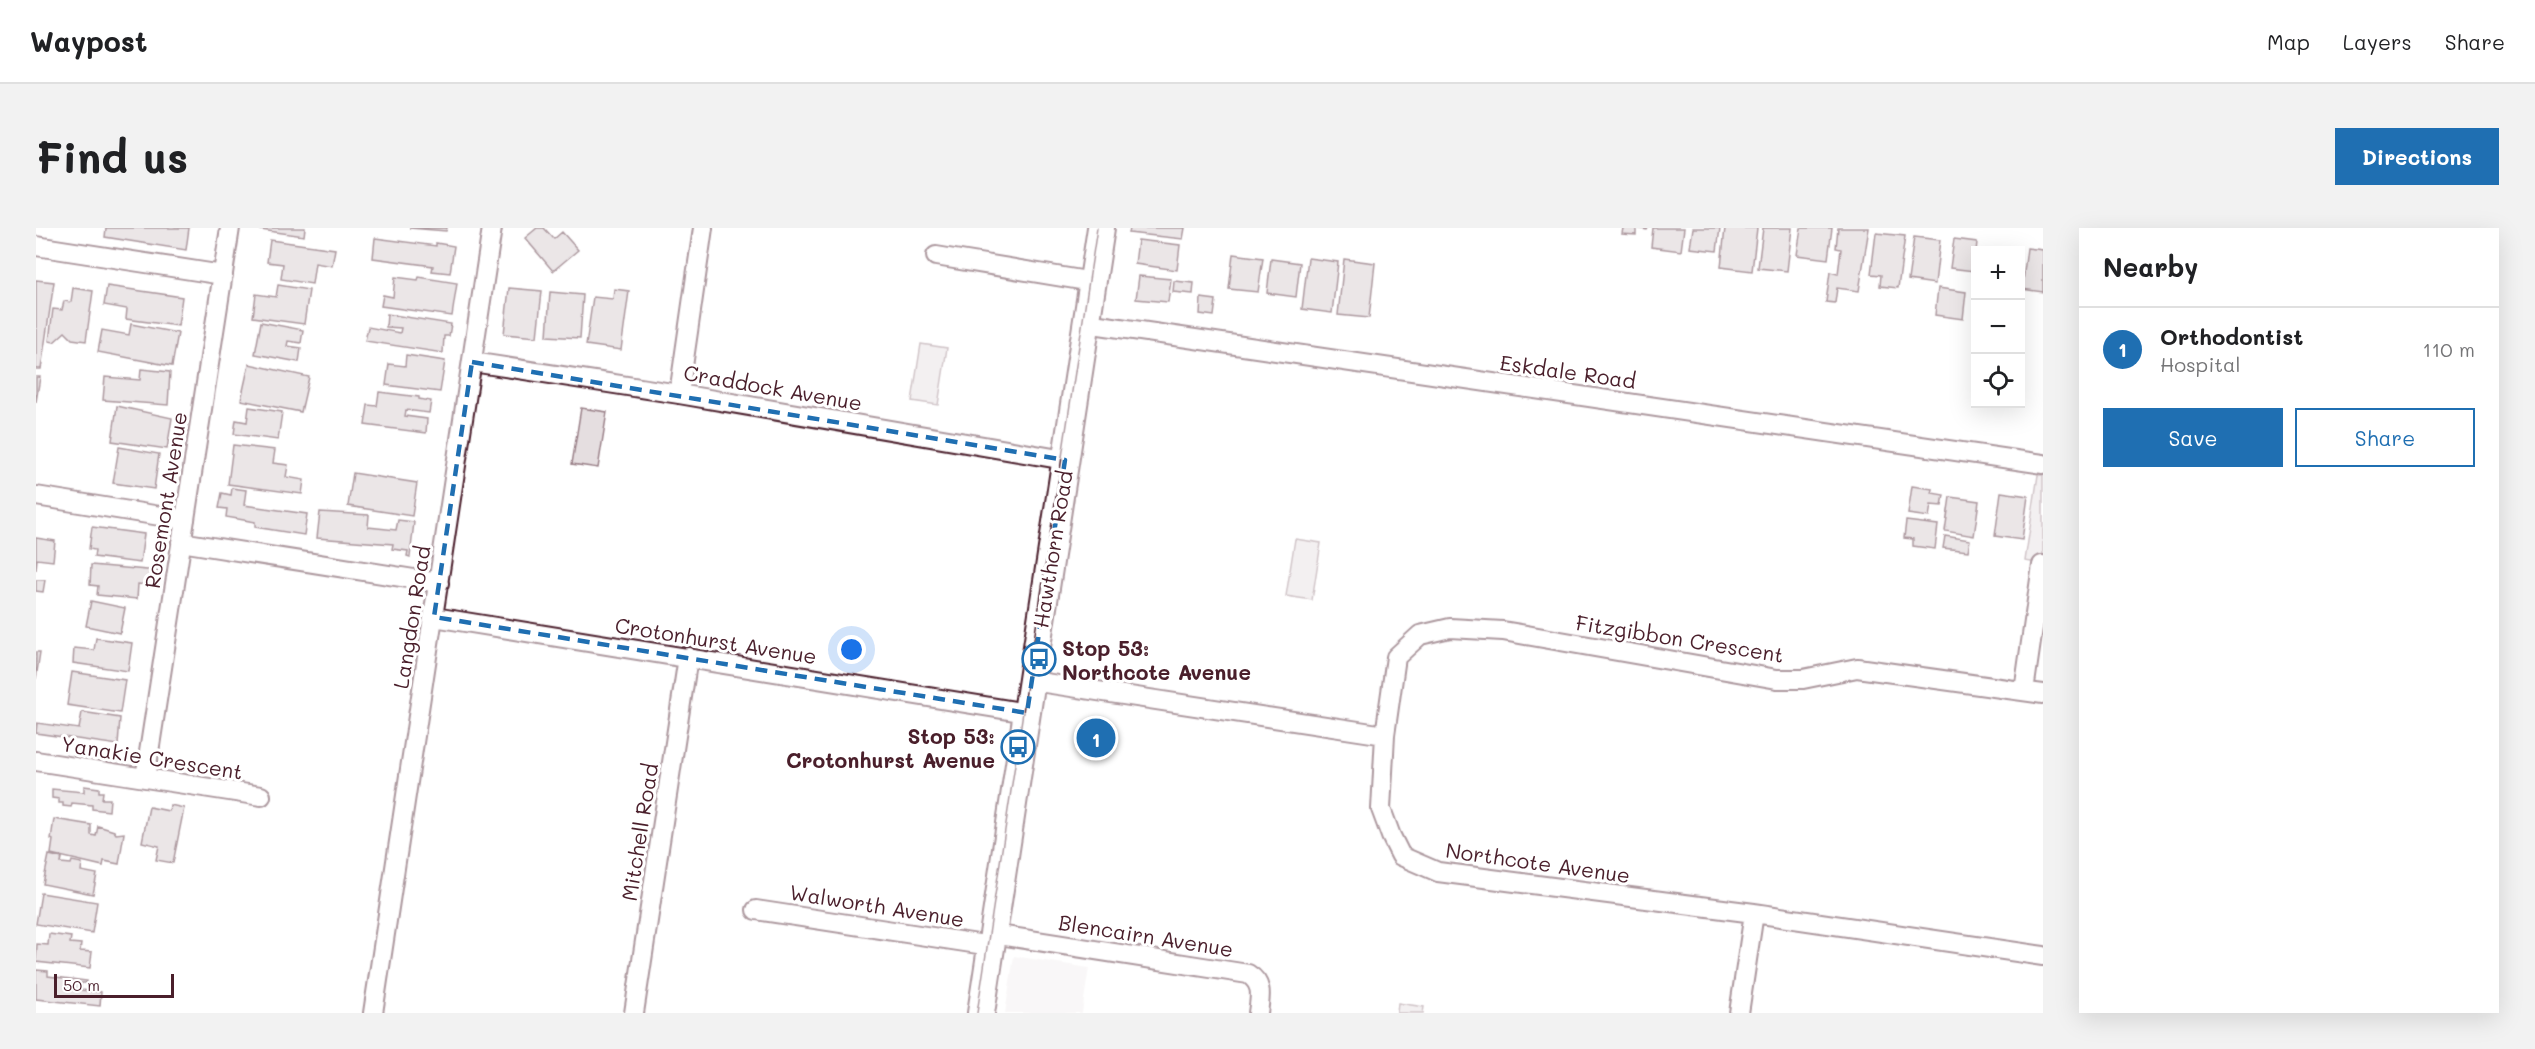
<!DOCTYPE html>
<html lang="en">
<head>
<meta charset="utf-8">
<style>
	:root { --surface:#fff; --page:#f2f2f2; --text:#202124; --muted:#757577; --line:#e0e0e0; --accent:#1f6fb2 }
	body { margin:0; font-family:Mali,sans-serif; background:var(--page); color:var(--text) }
	.controls { position:absolute; right:18px; top:18px; display:grid; overflow:hidden; border-radius:0px; box-shadow:0 6px 24px #0002 }
	.controls button { width:54px; height:54px; display:grid; place-items:center; padding:0; border:0; border-bottom:2px solid var(--line); background:var(--surface); color:var(--text); font:30px sans-serif }
	.scale { position:absolute; left:18px; bottom:15px; width:120px; box-sizing:border-box; padding-left:6px; border:3px solid #4a1f2b; border-top:0; font-size:16px; line-height:21px; white-space:nowrap; color:#4a1f2b; -webkit-text-stroke:4px #fff; paint-order:stroke }
	.you { position:absolute; left:816px; top:422px; width:21px; height:21px; margin:-15px; border:4px solid #fff; border-radius:50%; background:#1a73e8; box-shadow:0 0 0 9px #1a73e833 }
	.badge { display:grid; place-items:center; width:39px; height:39px; border-radius:50%; background:var(--accent); color:#fff; font-size:20px; font-weight:700 }
	.pin { position:absolute; translate:-50% -50%; border:3px solid #fff; box-shadow:0 2px 6px #0006 }
	.list { margin:0; padding:0; list-style:none }
	h2 { display:flex; justify-content:space-between; align-items:center; height:78px; margin:0; padding:0 24px; font-size:26px }
	h2 small { font-size:20px; font-weight:400; color:var(--muted) }
	.list li { display:grid; grid-template-columns:39px 1fr auto; gap:18px; align-items:center; box-sizing:border-box; height:84px; padding:0 24px; border-top:2px solid var(--line) }
	.list b { display:block; font-size:22px; white-space:nowrap }
	.list p { margin:0; font-size:20px; white-space:nowrap; color:var(--muted) }
	.list em { font-size:20px; font-style:normal; color:var(--muted) }
	.actions { display:flex; gap:12px; padding:18px 24px }
	.actions a { flex:1; padding:14px 0; border:2px solid var(--accent); border-radius:0px; text-align:center; font-size:21px; color:var(--accent) }
	.actions .main { background:var(--accent); color:#fff }
	.icon { flex:none; width:33px; height:33px; fill:none; stroke:currentColor; stroke-width:2; stroke-linecap:round; stroke-linejoin:round }
	.map { position:relative; flex:none; width:2007px; height:785px; overflow:hidden; border-radius:0px }
	header { display:flex; align-items:center; gap:36px; box-sizing:border-box; height:84px; padding:0 30px; background:var(--surface); border-bottom:2px solid var(--line) }
	header strong { font-size:28px }
	nav { display:flex; gap:33px; margin-inline-start:auto; font-size:21px }
	.intro { display:flex; align-items:center; justify-content:space-between; box-sizing:border-box; height:144px; padding:0 36px }
	h1 { margin:0; font-size:42px }
	.button { padding:15px 27px; border-radius:0px; background:var(--accent); color:#fff; font-size:21px; font-weight:700 }
	main { display:flex; gap:36px; padding:0 36px }
	aside { flex:1; background:var(--surface); border-radius:0px; box-shadow:0 6px 24px #0002 }
	.map>svg:first-child { display:block }
</style>
</head>
<body>
<header>
<strong>Waypost</strong>
<nav><a>Map</a><a>Layers</a><a>Share</a></nav>
</header>
<div class="intro"><h1>Find us</h1><a class="button">Directions</a></div>
<main>
<div class="map">
<svg width="2007" height="785" viewBox="0 0 2007 785">
	<rect width="100%" height="100%" fill="#fff"/>
	<filter id="ink" filterUnits="userSpaceOnUse"><feTurbulence type="fractalNoise" baseFrequency=".0167" numOctaves="2"/><feDisplacementMap in="SourceGraphic" scale="12" xChannelSelector="R" yChannelSelector="G"/><feConvolveMatrix kernelMatrix="1 2 1 2 8 2 1 2 1" color-interpolation-filters="sRGB"/></filter>
	<g filter="url(#ink)">
		<path fill="#f2eeef" d="M 978,728 L 1053,740 L 1046,785 L 969,785 Z"/>
		<path fill="#e5dee0" stroke="#987e86" stroke-width="1.5" d="M 885,116 L 911,120 L 902,177 L 876,173 Z
			M 545,180 L 571,184 L 562,240 L 536,236 Z
			M 2002,247 L 2007,247 L 2007,336 L 1989,333 Z
			M 1259,311 L 1285,315 L 1276,372 L 1250,368 Z
			M 1362,775 L 1388,779 L 1387,785 L 1361,785 Z"/>
		<path fill="#d2c7cb" stroke="#4a1f2b" stroke-width="1.5" d="M 70,0 L 153,0 L 150,22 L 69,9 Z
			M 225,0 L 269,0 L 268,8 L 225,2 Z
			M 373,0 L 411,0 L 410,3 Z
			M 501,0 L 508,0 L 518,11 L 526,4 L 542,22 L 517,43 L 489,10 Z
			M 1094,0 L 1149,0 L 1147,11 L 1093,5 Z
			M 1587,0 L 1612,0 L 1611,2 L 1600,0 L 1600,7 L 1586,6 Z
			M 1617,0 L 1648,0 L 1645,23 L 1615,19 Z
			M 1657,0 L 1684,0 L 1681,23 L 1654,20 Z
			M 1689,0 L 1721,0 L 1716,43 L 1685,39 Z
			M 1727,0 L 1756,0 L 1751,43 L 1722,40 Z
			M 1765,0 L 1796,0 L 1792,31 L 1761,27 Z
			M 1802,0 L 1833,0 L 1823,63 L 1801,60 L 1799,75 L 1790,74 L 1794,44 L 1802,46 L 1805,21 L 1800,20 Z
			M 1840,5 L 1869,8 L 1862,60 L 1844,58 L 1845,47 L 1835,46 Z
			M 1878,9 L 1904,12 L 1899,56 L 1872,52 Z
			M 339,10 L 400,18 L 400,15 L 418,18 L 414,45 L 396,43 L 397,38 L 337,30 Z
			M 1918,11 L 1941,14 L 1938,43 L 1914,40 Z
			M 234,12 L 299,21 L 296,38 L 279,35 L 276,56 L 245,51 L 247,36 L 231,34 Z
			M 1102,12 L 1144,17 L 1141,42 L 1099,36 Z
			M 1991,20 L 2007,22 L 2007,64 L 1986,61 Z
			M 1197,26 L 1227,30 L 1222,64 L 1193,61 Z
			M 1272,30 L 1302,34 L 1296,85 L 1266,81 Z
			M 1235,31 L 1264,35 L 1260,69 L 1231,65 Z
			M 1308,31 L 1339,35 L 1333,90 L 1302,87 Z
			M 1103,48 L 1135,51 L 1132,74 L 1100,71 Z
			M 359,49 L 382,52 L 383,49 L 421,55 L 416,88 L 345,78 L 347,67 L 357,69 Z
			M 0,52 L 18,54 L 5,141 L 0,141 Z
			M 1138,53 L 1158,55 L 1157,66 L 1137,64 Z
			M 242,57 L 273,62 L 268,96 L 217,89 L 220,66 L 240,69 Z
			M 71,58 L 146,69 L 142,98 L 90,91 L 91,81 L 68,77 Z
			M 37,60 L 57,63 L 50,113 L 36,111 L 29,104 L 18,114 L 13,113 L 17,81 L 26,82 L 28,73 L 35,74 Z
			M 473,60 L 506,63 L 501,109 L 468,106 Z
			M 1902,60 L 1930,64 L 1927,91 L 1899,87 Z
			M 578,61 L 593,63 L 585,122 L 550,117 L 557,69 L 577,71 Z
			M 514,64 L 547,67 L 544,110 L 511,108 Z
			M 1165,70 L 1180,72 L 1178,88 L 1164,86 Z
			M 351,86 L 415,96 L 413,108 L 408,108 L 407,125 L 329,113 L 332,99 L 364,105 L 365,100 L 350,99 Z
			M 225,94 L 267,102 L 265,115 L 252,113 L 251,118 L 265,120 L 263,134 L 219,126 Z
			M 95,96 L 142,105 L 136,138 L 62,124 L 66,102 L 93,107 Z
			M 370,127 L 409,133 L 404,164 L 350,157 L 353,136 L 369,138 Z
			M 213,136 L 273,149 L 265,184 L 205,172 Z
			M 105,141 L 134,144 L 132,177 L 67,172 L 69,149 L 104,152 Z
			M 0,149 L 4,149 L 0,174 Z
			M 343,164 L 383,169 L 383,171 L 395,173 L 393,185 L 370,182 L 369,188 L 391,191 L 390,205 L 329,197 L 332,177 L 341,178 Z
			M 81,178 L 136,190 L 131,221 L 76,213 Z
			M 213,179 L 246,184 L 242,212 L 198,206 L 200,192 L 211,194 Z
			M 197,217 L 239,222 L 237,235 L 252,237 L 250,249 L 268,252 L 266,266 L 192,256 Z
			M 83,219 L 123,226 L 118,261 L 77,255 Z
			M 317,245 L 381,255 L 376,288 L 312,278 Z
			M 1876,258 L 1897,261 L 1896,265 L 1908,267 L 1906,278 L 1895,277 L 1893,289 L 1872,286 Z
			M 196,260 L 210,262 L 208,277 L 271,286 L 268,307 L 219,299 L 219,294 L 190,289 L 191,281 L 183,280 L 186,265 L 195,267 Z
			M 1965,264 L 1992,268 L 1986,312 L 1959,308 Z
			M 1914,269 L 1943,273 L 1938,308 L 1909,303 Z
			M 284,284 L 333,287 L 332,299 L 360,302 L 362,292 L 378,294 L 374,329 L 371,328 L 372,323 L 356,321 L 357,316 L 281,310 Z
			M 1870,293 L 1902,297 L 1899,321 L 1877,318 L 1877,311 L 1868,310 Z
			M 56,299 L 108,306 L 104,335 L 58,329 L 59,322 L 53,321 Z
			M 1909,308 L 1934,312 L 1932,323 L 1907,320 Z
			M 0,310 L 19,313 L 17,333 L 1,331 L 0,342 Z
			M 55,337 L 122,343 L 120,358 L 102,356 L 101,371 L 61,367 L 62,358 L 54,357 Z
			M 0,352 L 9,352 L 7,364 L 0,363 Z
			M 55,373 L 89,380 L 84,405 L 50,398 Z
			M 60,410 L 96,415 L 92,443 L 37,435 L 38,420 L 58,422 Z
			M 0,424 L 4,424 L 0,451 Z
			M 36,444 L 89,452 L 84,485 L 31,477 Z
			M 46,484 L 84,490 L 82,517 L 0,505 L 1,495 L 43,501 Z
			M 48,558 L 63,560 L 63,564 L 67,564 L 66,571 L 74,571 L 73,583 L 56,581 L 56,577 L 36,575 L 35,579 L 27,578 L 27,575 L 23,575 L 23,571 L 16,570 L 16,561 L 48,564 Z
			M 134,577 L 148,580 L 137,635 L 120,632 L 123,618 L 106,614 L 113,579 L 133,583 Z
			M 18,591 L 55,597 L 55,607 L 60,608 L 62,598 L 78,603 L 80,606 L 88,605 L 83,636 L 68,633 L 67,638 L 15,626 L 17,612 L 15,611 Z
			M 13,627 L 26,630 L 25,635 L 35,636 L 36,633 L 46,635 L 45,643 L 61,646 L 57,666 L 7,656 Z
			M 5,665 L 61,674 L 56,705 L 0,696 Z
			M 13,706 L 35,709 L 34,715 L 45,716 L 44,723 L 56,724 L 54,740 L 0,734 L 1,716 L 12,717 Z
			M 0,742 L 12,743 L 12,748 L 51,753 L 50,755 L 45,755 L 45,762 L 65,764 L 64,778 L 0,771 Z"/>
		<g fill="none" stroke-linecap="round" stroke-linejoin="round">
			<g stroke="#4a1f2b" stroke-width="22">
				<path id="street" d="M 0,18 L 187,47
					M 900,28 L 1057,54
					M 1050,95 L 2007,236
					M 436,134 L 643,166 L 1029,232
					M 643,166 L 667,0
					M 0,268 L 149,292
					M 145,314 L 403,355
					M 398,389 L 991,485
					M 996,453 L 1349,507 L 1345,581 L 1355,608 L 1365,628 L 1402,644 L 1718,685 L 2007,728
					M 1988,463 L 2006,337
					M 1349,507 L 1360,429 L 1384,407 L 1414,400 L 1467,403 L 1741,451 L 1767,451 L 1821,440 L 2007,466
					M 0,533 L 225,568
					M 109,550 L 194,0
					M 720,682 L 955,718
					M 957,706 L 1212,746 C 1228,756 1224,769 1222,785
					M 337,785 L 456,0
					M 598,785 L 652,429
					M 1703,785 L 1718,685"/>
			</g>
			<g stroke="#4a1f2b" stroke-width="30">
				<path id="secondary" d="M 945,785 L 1065,0"/>
			</g>
			<use href="#street" stroke="#fff" stroke-width="18"/>
			<use href="#secondary" stroke="#fff" stroke-width="26"/>
			<path stroke="#4a1f2b" stroke-width="1.5" d="M 941,785 L 1061,0"/>
		</g>
	</g>
	<path d="M0 0H2007V785H0ZM 436,134 L 1029,232 L 991,485 L 398,389 Z" fill="#fff" fill-opacity=".55" fill-rule="evenodd"/>
	<path fill="none" stroke="#1f6fb2" stroke-width="4.5" stroke-dasharray="12 8" stroke-linejoin="round" d="M 436,134 L 1029,232 L 991,485 L 398,389 Z"/>
	<defs>
		<g id="bus-ring" transform="scale(1.725)"><circle r="9.5" fill="#fff" stroke="#1f6fb2" stroke-width="1.5"/><path d="M-5-6H5V4H4V6H2V4H-2V6H-4V4H-5ZM-3.5-4V0h7V-4ZM-3.5 1.2v1.5H-2V1.2ZM2 1.2v1.5H3.5V1.2Z" fill="#1f6fb2"/></g>
	</defs>
	<g fill-rule="evenodd">
		<use href="#bus-ring" x="1003" y="431"/>
		<use href="#bus-ring" x="982" y="519"/>
	</g>
	<g text-anchor="middle" dominant-baseline="central" stroke-width="6" stroke-linejoin="round" paint-order="stroke">
		<g font-size="21" fill="#4a1f2b" stroke="#fff">
			<text transform="translate(1532 143) rotate(8)">Eskdale Road</text>
			<text transform="translate(737 159) rotate(10)">Craddock Avenue</text>
			<text transform="translate(129 272) rotate(-81)">Rosemont Avenue</text>
			<text transform="translate(1016 321) rotate(-81)">Hawthorn Road</text>
			<text transform="translate(375 389) rotate(-81)">Langdon Road</text>
			<text transform="translate(1644 410) rotate(9)">Fitzgibbon Crescent</text>
			<text transform="translate(680 412) rotate(9)">Crotonhurst Avenue</text>
			<text transform="translate(116 529) rotate(9)">Yanakie Crescent</text>
			<text transform="translate(603 604) rotate(-81)">Mitchell Road</text>
			<text transform="translate(1502 634) rotate(8)">Northcote Avenue</text>
			<text transform="translate(841 677) rotate(9)">Walworth Avenue</text>
			<text transform="translate(1110 707) rotate(9)">Blencairn Avenue</text>
		</g>
		<g font-size="21" font-weight="bold" fill="#4a1f2b" stroke="#fff" text-anchor="start">
			<text x="1026" y="419">Stop 53:<tspan x="1026" dy="24">Northcote Avenue</tspan></text>
			<text x="959" y="507" text-anchor="end">Stop 53:<tspan x="959" dy="24">Crotonhurst Avenue</tspan></text>
		</g>
	</g>
</svg>
<div class="controls">
<button>+</button>
<button>−</button>
<button><svg class="icon" aria-label="locate" viewBox="0 0 24 24"><circle cx="12" cy="12" r="6"/><path d="M12 2v4M12 18v4M2 12h4M18 12h4"/></svg></button>
</div>
<div class="scale">50 m</div>
<div class="you"></div>
<div class="pin badge" style="left:1060px;top:510px">1</div>
</div>
<aside>
<h2>Nearby<small></small></h2>
<ul class="list">
<li><span class="badge">1</span><div><b>Orthodontist</b><p>Hospital</p></div><em>110 m</em></li>
</ul>
<div class="actions"><a class="main">Save</a><a>Share</a></div>
</aside>
</main>
</body>
</html>
